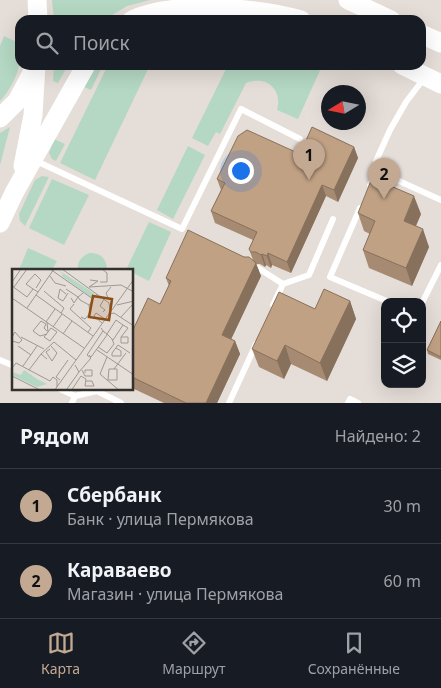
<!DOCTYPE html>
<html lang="ru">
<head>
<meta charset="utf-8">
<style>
	:root { --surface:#171b24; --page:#20242c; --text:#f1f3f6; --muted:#9ea1a6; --line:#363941; --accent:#c4a992 }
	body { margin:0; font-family:"Noto Sans",sans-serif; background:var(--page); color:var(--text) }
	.controls { position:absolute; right:15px; bottom:15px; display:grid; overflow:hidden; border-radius:10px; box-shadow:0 5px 20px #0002 }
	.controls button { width:45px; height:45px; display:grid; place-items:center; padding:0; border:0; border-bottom:1px solid var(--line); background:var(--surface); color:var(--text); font:25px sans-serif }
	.compass { position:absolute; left:321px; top:85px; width:45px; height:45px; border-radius:50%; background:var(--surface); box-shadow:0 5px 20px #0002; rotate:260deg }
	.you { position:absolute; left:240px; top:170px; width:18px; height:18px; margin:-12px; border:4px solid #fff; border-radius:50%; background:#1a73e8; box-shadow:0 0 0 8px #1a73e833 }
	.badge { display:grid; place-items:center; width:32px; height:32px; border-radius:50%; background:var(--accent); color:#111; font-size:16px; font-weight:700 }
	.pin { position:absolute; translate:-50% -41px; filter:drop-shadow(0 1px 2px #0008) }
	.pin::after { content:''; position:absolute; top:26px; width:18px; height:15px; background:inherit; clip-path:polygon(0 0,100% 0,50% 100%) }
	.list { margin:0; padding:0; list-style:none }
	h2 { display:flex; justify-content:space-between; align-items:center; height:65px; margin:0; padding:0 20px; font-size:21px }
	h2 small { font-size:16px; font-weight:400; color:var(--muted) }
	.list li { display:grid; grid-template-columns:32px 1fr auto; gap:15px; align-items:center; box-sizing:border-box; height:75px; padding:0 20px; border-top:1px solid var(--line) }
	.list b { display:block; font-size:19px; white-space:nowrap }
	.list p { margin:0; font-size:16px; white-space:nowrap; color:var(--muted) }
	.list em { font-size:16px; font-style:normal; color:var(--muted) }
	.icon { flex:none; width:28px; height:28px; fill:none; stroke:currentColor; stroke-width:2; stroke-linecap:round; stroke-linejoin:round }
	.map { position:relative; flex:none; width:441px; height:403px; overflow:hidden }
	.search { position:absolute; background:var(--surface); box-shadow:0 5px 20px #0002; left:15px; right:15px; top:15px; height:55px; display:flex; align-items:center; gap:12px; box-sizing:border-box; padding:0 18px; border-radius:15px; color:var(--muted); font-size:19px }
	.sheet { height:215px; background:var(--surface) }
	nav { display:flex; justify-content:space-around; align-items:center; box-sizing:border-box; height:70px; border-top:1px solid var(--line); background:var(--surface); font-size:14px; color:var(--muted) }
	nav a { display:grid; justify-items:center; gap:2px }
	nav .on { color:var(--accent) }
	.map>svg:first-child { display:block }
</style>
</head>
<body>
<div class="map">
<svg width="441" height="403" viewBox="0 0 441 403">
	<rect width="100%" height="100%" fill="#e5ddd7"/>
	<path fill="#b4d8c4" d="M 52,0 L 150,0 L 127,6 L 104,20 L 54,20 Z
		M 4,36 L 19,43 C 25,62 13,87 0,101 L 0,46 Z
		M 54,65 L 68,65 L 58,83 L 53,81 Z
		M 92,65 L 103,65 L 91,90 L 80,85 Z
		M 108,65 L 150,65 L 95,180 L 60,163 Z
		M 228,65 L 321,65 L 322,66 L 298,119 L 277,110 C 283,89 266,75 246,83 L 220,134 L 216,132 L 208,146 L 192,138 Z
		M 10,127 L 0,165 L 0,133 Z
		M 54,139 L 65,144 L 56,161 L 52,159 L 49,153 Z
		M 188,146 L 205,155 L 173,219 L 157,210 Z
		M 42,176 L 49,177 L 25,226 L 20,221 L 19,214 L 35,180 Z
		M 52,179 L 89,195 L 64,245 L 29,228 Z
		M 149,222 L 171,232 L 149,281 L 133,273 L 132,270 L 126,270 Z
		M 28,248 L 57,261 L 52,270 L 19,270 Z
		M 89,253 C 100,252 107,259 107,270 L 78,270 C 77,262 81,257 89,253 Z"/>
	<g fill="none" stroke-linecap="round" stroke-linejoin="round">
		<path stroke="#fff" stroke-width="6" d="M 34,160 L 182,229 L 241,109 L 300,139
			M 377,171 L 441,200
			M 370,185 L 377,171 L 376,161 L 390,130 L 406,102 L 425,77
			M 360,208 L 330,277 L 389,302
			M 258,268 L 283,284
			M 422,303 L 441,265
			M 273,305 L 283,284 L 309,275 L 333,219
			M 0,360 L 14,366
			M 60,389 L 75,396 L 72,403
			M 75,396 L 97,391 L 121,403
			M 229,403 L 256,344
			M 348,403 L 350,399 L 358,403"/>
		<path stroke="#fff" stroke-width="19" d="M 37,0 L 38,20
			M 348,0 L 391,20
			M 132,20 C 175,0 257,8 301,20
			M 421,34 L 441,43
			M 402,65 L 441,84
			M 0,118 L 17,101 L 32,73
			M 23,166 L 33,115 L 36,65
			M 0,223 L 14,193 L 86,65"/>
	</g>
	<path fill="#a68a72" d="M 354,147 L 358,158 L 338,202 L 326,196 L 291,273 L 272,265 L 271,268 L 266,265 L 265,267 L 260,264 L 256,264 L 261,276 L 231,339 L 235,341 L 240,354 L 217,403 L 164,403 L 132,388 L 132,332 L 160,304 L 169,286 L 166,278 L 244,257 L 253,260 L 249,249 L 253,240 L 215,223 L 211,211 L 221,190 L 217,179 L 300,154 Z
		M 358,213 L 421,214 L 416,226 L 429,247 L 412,286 L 369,268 L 363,250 L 370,234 L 364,231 Z
		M 350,301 L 356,319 L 327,381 L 291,364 L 284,379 L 259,367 L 252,349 L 315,309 Z
		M 441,321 L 441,360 L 428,354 L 427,350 Z"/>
	<path fill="#87715c" d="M 354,147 L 358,158 L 338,202 L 334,190 Z
		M 322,185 L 326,196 L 291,273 L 287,262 Z
		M 414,196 L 421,214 L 410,239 L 404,221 Z
		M 423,229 L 429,247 L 412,286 L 406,268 Z
		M 268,253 L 272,265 L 271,268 L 267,256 Z
		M 262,254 L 266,265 L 265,267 L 261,255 Z
		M 256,263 L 261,276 L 227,348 L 222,335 Z
		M 350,301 L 356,319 L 327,381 L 320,363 Z
		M 235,341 L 240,354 L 217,403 L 206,403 Z
		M 285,345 L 291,364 L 284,379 L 277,361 Z"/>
	<path fill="#c1a184" stroke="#87715c" d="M 312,127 L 354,147 L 334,190 L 322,185 L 287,262 L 268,253 L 267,256 L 262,254 L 261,255 L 256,252 L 251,252 L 249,249 L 257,232 L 211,211 L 225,183 L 217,179 L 238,136 L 247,130 L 300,154 Z
		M 372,178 L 414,196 L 404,221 L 423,229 L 406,268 L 363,250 L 375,221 L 358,213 Z
		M 188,230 L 244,257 L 249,257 L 256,263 L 222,335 L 235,341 L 206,403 L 186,403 L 132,377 L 132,332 L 148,298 L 160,304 L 171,281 L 166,278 Z
		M 324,289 L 350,301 L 320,363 L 285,345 L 277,361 L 252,349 L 279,292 L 315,309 Z
		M 441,321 L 441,357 L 427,350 Z"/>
	<g transform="translate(12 269)">
		<rect width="121" height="121" fill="#e5ddd7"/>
		<path d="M 45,0 L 83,25 L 80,29 L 50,7 L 51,5 ZM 12,101 L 25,110 L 35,115 L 25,118 L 0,106 L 0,103 L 9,106 Z" fill="#b4d8c4"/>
		<path fill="none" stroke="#9e9893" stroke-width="1" d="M 38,0 L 81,30 L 85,25M 50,0 L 97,34 L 98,41M 38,7 L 43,14 L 54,17M 0,13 L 9,0M 88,13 L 95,13 L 95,4 L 90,0M 0,17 L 15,28 L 21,20 L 26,23M 2,18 L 15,0M 77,18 L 109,16 L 122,23M 77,18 L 86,12 L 78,11M 21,20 L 14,15 L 23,5 L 29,11 L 24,19M 54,20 L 66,28 L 62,34 L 59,29M 32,22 L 52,39 L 49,44M 71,24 L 66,28 L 68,31 L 77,36 L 81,31M 54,25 L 48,20 L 46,29 L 51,32 L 56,24M 24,26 L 81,67M 0,29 L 72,79M 97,31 L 94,24 L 99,18M 62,35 L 58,40 L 79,59 L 76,63M 105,36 L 122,32M 15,39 L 42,0M 91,43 L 93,41 L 88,37 L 92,30M 98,45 L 102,44 L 122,57M 69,48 L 73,50 L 78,44 L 77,36M 109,48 L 122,34M 34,53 L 43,40M 35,53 L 36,63 L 32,68 L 38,72 L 45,63 L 39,59 L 36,63M 90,54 L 82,47 L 84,44 L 93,50M 41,58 L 50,45M 35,65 L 28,67 L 21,62 L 29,52 L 34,55 L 32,59 L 35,62M 51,65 L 60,52M 0,68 L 3,63 L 10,71 L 7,74 L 0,72M 9,68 L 32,80M 109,68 L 116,68 L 116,74 L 109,74 L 109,68 L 116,59 L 111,56M 6,77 L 19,86M 86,78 L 95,84 L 102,75 L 100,70M 104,79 L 109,82 L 109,87 L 100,87 L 100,84 L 106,76 L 118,84M 38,80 L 34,83 L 40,92 L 45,84 L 39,77M 85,81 L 122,106M 29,85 L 42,73 L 64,91M 77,86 L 79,88 L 95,66 L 95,65 L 104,51 L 111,56 L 101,71 L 95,65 L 92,63 L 89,59M 95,88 L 88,105 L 108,122M 11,97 L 25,77M 0,99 L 4,94 L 38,112 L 41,108 L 45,111 L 45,118M 102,100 L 97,100 L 96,111 L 105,111 L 105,100 L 102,100 L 114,84M 17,101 L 29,85 L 35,90M 70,101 L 73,107 L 80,107 L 80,101 L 73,101 L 73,104M 67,103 L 79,89 L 75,86 L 91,62M 0,107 L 30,122M 69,107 L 74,110 L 73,117 L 82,117 L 80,112 L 74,112M 48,111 L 44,108 L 56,91M 42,122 L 122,10M 58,122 L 55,120 L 67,103 L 63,96M 59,122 L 69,107"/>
		<path fill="#8e4f17" fill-opacity="0.15" stroke="#8e4f17" stroke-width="2.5" d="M 81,27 L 100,30 L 97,51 L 77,48 Z"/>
		<rect width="121" height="121" fill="none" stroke="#33302e" stroke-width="2.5"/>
	</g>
</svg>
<div class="controls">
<button><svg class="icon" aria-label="locate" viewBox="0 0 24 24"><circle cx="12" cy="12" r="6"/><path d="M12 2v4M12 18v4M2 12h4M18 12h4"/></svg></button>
<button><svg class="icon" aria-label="layers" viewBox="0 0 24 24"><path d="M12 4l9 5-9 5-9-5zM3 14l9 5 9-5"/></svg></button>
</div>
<svg class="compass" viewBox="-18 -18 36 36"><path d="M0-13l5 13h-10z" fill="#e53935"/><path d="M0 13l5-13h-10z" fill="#9ea1a6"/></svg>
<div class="you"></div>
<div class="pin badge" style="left:309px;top:180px">1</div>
<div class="pin badge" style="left:384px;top:199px">2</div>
<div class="search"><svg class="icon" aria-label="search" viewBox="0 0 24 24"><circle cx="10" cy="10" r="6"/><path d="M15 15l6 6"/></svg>Поиск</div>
</div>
<section class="sheet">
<h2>Рядом<small>Найдено: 2</small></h2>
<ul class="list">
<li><span class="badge">1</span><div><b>Сбербанк</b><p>Банк · улица Пермякова</p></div><em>30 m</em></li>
<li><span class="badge">2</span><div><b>Караваево</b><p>Магазин · улица Пермякова</p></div><em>60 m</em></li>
</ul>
</section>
<nav>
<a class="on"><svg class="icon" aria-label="map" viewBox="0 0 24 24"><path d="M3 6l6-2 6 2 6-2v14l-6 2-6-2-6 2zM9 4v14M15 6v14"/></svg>Карта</a>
<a><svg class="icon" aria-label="directions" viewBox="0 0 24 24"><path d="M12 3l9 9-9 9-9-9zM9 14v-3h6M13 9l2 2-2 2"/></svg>Маршрут</a>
<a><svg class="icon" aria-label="saved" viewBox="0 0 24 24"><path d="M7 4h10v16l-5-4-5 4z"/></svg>Сохранённые</a>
</nav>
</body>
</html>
